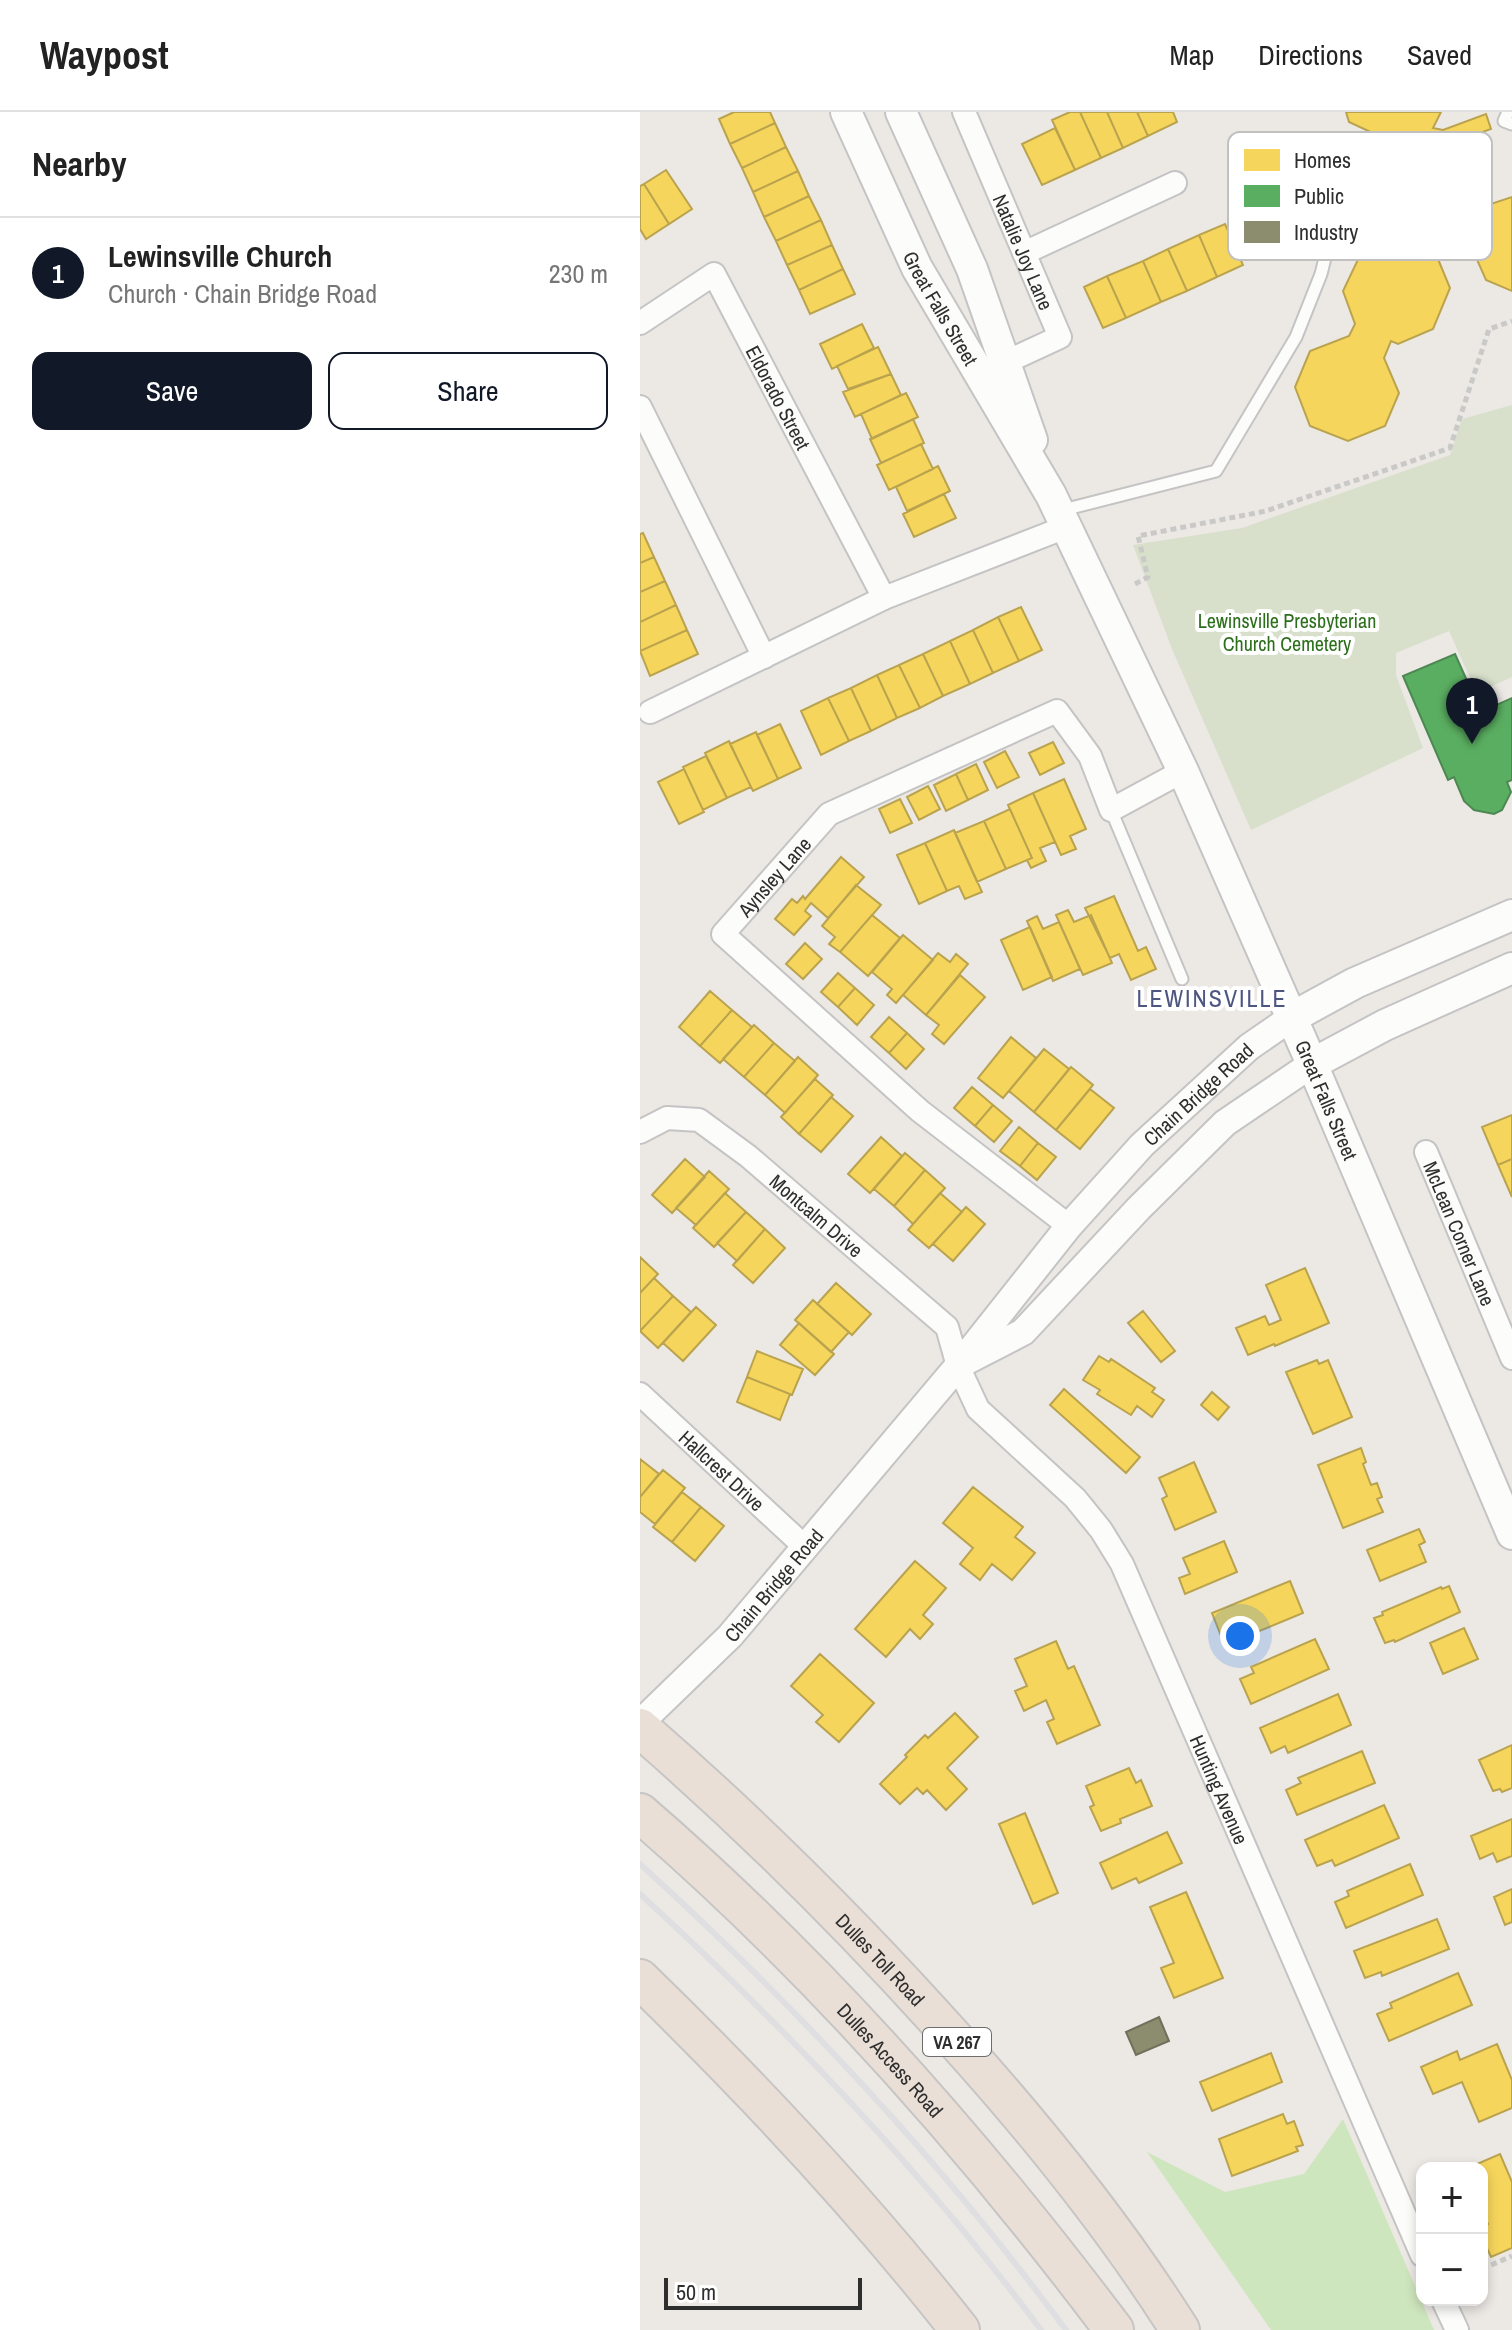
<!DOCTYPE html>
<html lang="en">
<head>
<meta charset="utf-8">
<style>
	:root { --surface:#fff; --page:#f6f6f6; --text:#222; --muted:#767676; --line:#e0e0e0; --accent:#111827 }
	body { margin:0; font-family:"Archivo Narrow",sans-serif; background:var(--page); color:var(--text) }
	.controls { position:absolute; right:24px; bottom:24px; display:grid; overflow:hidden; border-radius:16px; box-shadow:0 4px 12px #0003 }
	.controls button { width:72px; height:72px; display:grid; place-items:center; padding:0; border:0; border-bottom:2px solid var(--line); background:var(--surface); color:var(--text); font:40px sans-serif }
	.scale { position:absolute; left:24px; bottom:20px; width:198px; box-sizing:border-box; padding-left:8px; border:4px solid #2e2e2e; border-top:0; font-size:22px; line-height:28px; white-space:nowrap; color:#2e2e2e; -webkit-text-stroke:6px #fff; paint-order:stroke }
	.you { position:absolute; left:600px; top:1524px; width:28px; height:28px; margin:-20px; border:6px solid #fff; border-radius:50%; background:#1a73e8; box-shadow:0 0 0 12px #1a73e833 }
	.badge { display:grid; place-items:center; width:52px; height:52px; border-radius:50%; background:var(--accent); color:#fff; font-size:26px; font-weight:700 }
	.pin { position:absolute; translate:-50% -66px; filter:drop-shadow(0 2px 4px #0008) }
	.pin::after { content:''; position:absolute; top:42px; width:28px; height:24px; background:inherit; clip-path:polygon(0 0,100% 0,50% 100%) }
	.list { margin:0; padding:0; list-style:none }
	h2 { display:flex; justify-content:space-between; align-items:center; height:104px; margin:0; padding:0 32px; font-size:34px }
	h2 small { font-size:26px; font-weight:400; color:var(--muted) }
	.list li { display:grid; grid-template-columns:52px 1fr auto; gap:24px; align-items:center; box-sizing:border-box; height:112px; padding:0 32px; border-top:2px solid var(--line) }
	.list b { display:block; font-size:30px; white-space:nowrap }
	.list p { margin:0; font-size:26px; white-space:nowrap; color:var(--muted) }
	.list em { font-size:26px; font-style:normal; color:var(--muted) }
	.actions { display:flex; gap:16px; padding:24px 32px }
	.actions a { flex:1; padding:18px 0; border:2px solid var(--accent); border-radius:16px; text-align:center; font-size:28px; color:var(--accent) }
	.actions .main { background:var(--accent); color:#fff }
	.map { position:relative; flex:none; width:872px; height:2218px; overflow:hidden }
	header { display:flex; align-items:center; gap:48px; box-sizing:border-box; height:112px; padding:0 40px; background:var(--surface); border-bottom:2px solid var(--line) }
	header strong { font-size:38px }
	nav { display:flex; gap:44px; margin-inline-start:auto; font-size:28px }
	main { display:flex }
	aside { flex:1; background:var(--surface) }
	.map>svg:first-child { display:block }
</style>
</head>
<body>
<header>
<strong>Waypost</strong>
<nav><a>Map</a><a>Directions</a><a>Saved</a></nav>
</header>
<main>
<aside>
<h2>Nearby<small></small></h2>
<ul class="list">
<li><span class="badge">1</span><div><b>Lewinsville Church</b><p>Church · Chain Bridge Road</p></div><em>230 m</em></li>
</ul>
<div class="actions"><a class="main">Save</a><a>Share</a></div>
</aside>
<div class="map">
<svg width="872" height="2218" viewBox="0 0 872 2218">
	<rect width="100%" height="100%" fill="#ece8e4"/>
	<path fill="#cee6be" d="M 703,2007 L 794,2218 L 631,2218 L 507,2040 L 585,2080 L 664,2062 Z"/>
	<path fill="#d8e0cc" d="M 872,293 L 872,565 L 837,581 L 809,519 L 756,541 L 756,563 L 783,636 L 611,718 L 532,537 L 493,433 L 602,416 L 810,343 L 822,307 Z"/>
	<path fill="#f6d55c" stroke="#baa34e" stroke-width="2" d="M 94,0 L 130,0 L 135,11 L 90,32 L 79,7 Z
		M 430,0 L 440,0 L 461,46 L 435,58 L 412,8 Z
		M 440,0 L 467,0 L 483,36 L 461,46 Z
		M 467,0 L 497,0 L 508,24 L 483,36 Z
		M 497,0 L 533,0 L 537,10 L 508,24 Z
		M 706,0 L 801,0 L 793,16 L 803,18 L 846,2 L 851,17 L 809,32 L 805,39 L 839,56 L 851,92 L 872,85 L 872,179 L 846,168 L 831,134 L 798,147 L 810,176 L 793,217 L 758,232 L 751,229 L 744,246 L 759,281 L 745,314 L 708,329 L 670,314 L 655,275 L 670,239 L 709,224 L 715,212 L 703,179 L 723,137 L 751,125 L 738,93 L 756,54 L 728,64 L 723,50 L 728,48 L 725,40 L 749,32 L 748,28 L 709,10 Z
		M 135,11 L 146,35 L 102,56 L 90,32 Z
		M 415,16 L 435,58 L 402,73 L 382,32 Z
		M 146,35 L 158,59 L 113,80 L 102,56 Z
		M 26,58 L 52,97 L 29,112 L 4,72 Z
		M 158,59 L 169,84 L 124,105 L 113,80 Z
		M 4,72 L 29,112 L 6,127 L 0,117 L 0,74 Z
		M 169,84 L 181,108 L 136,129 L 124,105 Z
		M 181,108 L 192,133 L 147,153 L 136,129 Z
		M 585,112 L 603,153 L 577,165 L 559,123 Z
		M 559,123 L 577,165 L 547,179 L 528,137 Z
		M 192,133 L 203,157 L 159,178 L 147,153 Z
		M 528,137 L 547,179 L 521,190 L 503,149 Z
		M 503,149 L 521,190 L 486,206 L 467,164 Z
		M 203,157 L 215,182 L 170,202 L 159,178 Z
		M 467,164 L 486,206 L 463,216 L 444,175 Z
		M 222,212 L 234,236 L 192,257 L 180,232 Z
		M 238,235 L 251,262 L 208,277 L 197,254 Z
		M 251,262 L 261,283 L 215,305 L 203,280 Z
		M 266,281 L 278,305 L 232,327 L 221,302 Z
		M 273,307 L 284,331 L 241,351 L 230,327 Z
		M 281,332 L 293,357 L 249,378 L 237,353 Z
		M 298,354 L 310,379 L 267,399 L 256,375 Z
		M 304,382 L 316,406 L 274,425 L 263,402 Z
		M 3,421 L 14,445 L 0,451 L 0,422 Z
		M 14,445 L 25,469 L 0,480 L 0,451 Z
		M 25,469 L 36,493 L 0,510 L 0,480 Z
		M 36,493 L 47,518 L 0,539 L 0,510 Z
		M 381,495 L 402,538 L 379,549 L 358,505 Z
		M 358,505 L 379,549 L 353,561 L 333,518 Z
		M 47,518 L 58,542 L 10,564 L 0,539 Z
		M 333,518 L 353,561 L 330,572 L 310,529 Z
		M 310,529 L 330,572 L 303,584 L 283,542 Z
		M 283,542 L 303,584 L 280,596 L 259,553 Z
		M 259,553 L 280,596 L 257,606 L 237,563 Z
		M 237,563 L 257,606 L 231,619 L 211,576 Z
		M 211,576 L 231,619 L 209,629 L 188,586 Z
		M 188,586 L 209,629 L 181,643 L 161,599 Z
		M 140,612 L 161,656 L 138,667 L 117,623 Z
		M 116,620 L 138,667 L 113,679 L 90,632 Z
		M 89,629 L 111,675 L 87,686 L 65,641 Z
		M 413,630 L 424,651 L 400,663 L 389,641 Z
		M 365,639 L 379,665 L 357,676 L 344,650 Z
		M 66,644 L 87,686 L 63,698 L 43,655 Z
		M 336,652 L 348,678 L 328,688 L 316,662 Z
		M 44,657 L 64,700 L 39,712 L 18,670 Z
		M 316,662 L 328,688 L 306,699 L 294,673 Z
		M 424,667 L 446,717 L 430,724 L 436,737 L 421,743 L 393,681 Z
		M 288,674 L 300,697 L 279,708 L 267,685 Z
		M 393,681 L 415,730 L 400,736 L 406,749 L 391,756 L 387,748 L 392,746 L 368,693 Z
		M 260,687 L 272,711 L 250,721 L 239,697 Z
		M 370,697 L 392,746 L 366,757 L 344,709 Z
		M 344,709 L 366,757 L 337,770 L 315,721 Z
		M 314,718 L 342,780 L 325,787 L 319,774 L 307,779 L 285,731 Z
		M 285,731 L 307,779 L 279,792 L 257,743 Z
		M 201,745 L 224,765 L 188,806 L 171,791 L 165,799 L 171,804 L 154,823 L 135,807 L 152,787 L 157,791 L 163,784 L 165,787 Z
		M 216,773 L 241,793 L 200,840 L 189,832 L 195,825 L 182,814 Z
		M 474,784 L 498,839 L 506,835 L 516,857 L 491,868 L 479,842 L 470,846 L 445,796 Z
		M 428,798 L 434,810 L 451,803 L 472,851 L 443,863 L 416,803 Z
		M 232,803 L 260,826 L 228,864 L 200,840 Z
		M 397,804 L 403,817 L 419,810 L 440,857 L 413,869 L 387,809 Z
		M 390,815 L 412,865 L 383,878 L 361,828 Z
		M 263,823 L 293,848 L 256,891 L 247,883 L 252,877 L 232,860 Z
		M 165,831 L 182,847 L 163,867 L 146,852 Z
		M 298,841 L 310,850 L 316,842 L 328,852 L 286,903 L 263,883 Z
		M 198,861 L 215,876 L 198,895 L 181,880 Z
		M 320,863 L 345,885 L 304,932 L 292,922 L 299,913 L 286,903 Z
		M 215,876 L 234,893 L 217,913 L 198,895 Z
		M 70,879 L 92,898 L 60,934 L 39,915 Z
		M 92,898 L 112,915 L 80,951 L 60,934 Z
		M 249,905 L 267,921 L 249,941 L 231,925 Z
		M 114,913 L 134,931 L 104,965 L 83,947 Z
		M 267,921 L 284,937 L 266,957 L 249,941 Z
		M 371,925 L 396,946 L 363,986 L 338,966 Z
		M 134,931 L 155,949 L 125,983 L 104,965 Z
		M 404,937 L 429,957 L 394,1000 L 369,979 Z
		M 158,945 L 178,963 L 145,1001 L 125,983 Z
		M 431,955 L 453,973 L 416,1018 L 394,1000 Z
		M 175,967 L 193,983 L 159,1022 L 141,1005 Z
		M 332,975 L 353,993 L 335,1014 L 314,996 Z
		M 450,977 L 474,996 L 440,1037 L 416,1018 Z
		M 191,985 L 213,1004 L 181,1040 L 159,1022 Z
		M 353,993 L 372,1009 L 354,1030 L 335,1014 Z
		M 872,1003 L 872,1047 L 858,1053 L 842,1015 Z
		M 379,1015 L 398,1031 L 380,1054 L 360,1039 Z
		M 241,1025 L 262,1044 L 230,1081 L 208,1062 Z
		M 398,1031 L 416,1045 L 397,1068 L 380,1054 Z
		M 265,1041 L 285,1058 L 254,1094 L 234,1077 Z
		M 45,1047 L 65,1065 L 32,1101 L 12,1083 Z
		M 872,1047 L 872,1085 L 858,1053 Z
		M 285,1058 L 305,1076 L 273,1112 L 254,1094 Z
		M 69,1059 L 89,1077 L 56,1113 L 36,1096 Z
		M 85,1081 L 106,1100 L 74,1135 L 53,1116 Z
		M 300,1081 L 322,1100 L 289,1136 L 268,1118 Z
		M 326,1095 L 345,1112 L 313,1149 L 293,1132 Z
		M 106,1100 L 125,1117 L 97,1149 L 77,1131 Z
		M 125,1117 L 145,1136 L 113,1171 L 93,1153 Z
		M 0,1145 L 18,1162 L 0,1181 Z
		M 665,1156 L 689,1211 L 635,1234 L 634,1232 L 608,1243 L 596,1216 L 625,1204 L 629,1213 L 641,1208 L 626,1173 Z
		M 14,1166 L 33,1184 L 0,1219 L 0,1181 Z
		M 196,1171 L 231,1202 L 212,1223 L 177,1192 Z
		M 33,1184 L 51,1200 L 18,1236 L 0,1219 Z
		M 173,1188 L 209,1220 L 191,1240 L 155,1208 Z
		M 56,1195 L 76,1213 L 43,1249 L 23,1231 Z
		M 503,1199 L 535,1239 L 521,1250 L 488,1211 Z
		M 159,1211 L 194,1242 L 175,1263 L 140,1233 Z
		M 117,1239 L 163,1257 L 152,1283 L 107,1265 Z
		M 459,1244 L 469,1250 L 471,1247 L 515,1276 L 512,1280 L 524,1288 L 512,1305 L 497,1294 L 491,1303 L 457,1282 L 460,1278 L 443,1268 Z
		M 677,1248 L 679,1252 L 688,1248 L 712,1305 L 673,1322 L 646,1260 Z
		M 107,1265 L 150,1282 L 140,1308 L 97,1290 Z
		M 424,1277 L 500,1345 L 486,1361 L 410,1293 Z
		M 572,1280 L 589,1295 L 578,1308 L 561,1293 Z
		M 721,1336 L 726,1350 L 723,1352 L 731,1373 L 737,1371 L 742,1385 L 737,1387 L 743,1400 L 703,1416 L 678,1353 Z
		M 0,1347 L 19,1362 L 0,1385 Z
		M 554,1350 L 576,1400 L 535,1418 L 522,1387 L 527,1384 L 519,1366 Z
		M 23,1358 L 45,1376 L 15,1412 L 0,1400 L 0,1385 Z
		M 333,1375 L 383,1415 L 375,1425 L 395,1441 L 372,1468 L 352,1452 L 340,1468 L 320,1452 L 333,1436 L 303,1411 Z
		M 42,1380 L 61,1395 L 32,1430 L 13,1415 Z
		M 61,1395 L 84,1414 L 55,1449 L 32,1430 Z
		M 779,1417 L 785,1430 L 779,1433 L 786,1450 L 740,1469 L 727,1438 Z
		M 584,1429 L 597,1460 L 545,1482 L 539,1466 L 550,1462 L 543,1446 Z
		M 275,1449 L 306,1476 L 283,1503 L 293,1512 L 280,1527 L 270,1517 L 246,1545 L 215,1517 Z
		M 650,1469 L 663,1501 L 600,1527 L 599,1523 L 583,1529 L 572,1501 Z
		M 809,1474 L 820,1500 L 755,1530 L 754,1528 L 745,1531 L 734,1506 L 743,1503 L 742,1500 L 801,1475 L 802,1477 Z
		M 824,1516 L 838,1547 L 803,1562 L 790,1531 Z
		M 675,1527 L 689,1557 L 611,1592 L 600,1567 L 614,1561 L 611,1555 Z
		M 416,1529 L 428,1557 L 434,1554 L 460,1613 L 417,1632 L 407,1610 L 414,1607 L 406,1588 L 384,1599 L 375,1579 L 387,1574 L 375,1547 Z
		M 180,1542 L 234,1591 L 199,1630 L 176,1610 L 183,1603 L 151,1574 Z
		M 698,1582 L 711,1613 L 648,1641 L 645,1634 L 631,1641 L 620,1616 Z
		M 315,1601 L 338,1625 L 307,1656 L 327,1677 L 306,1698 L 287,1678 L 283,1682 L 277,1676 L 260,1692 L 240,1672 L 267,1645 L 265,1643 L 285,1623 L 288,1626 Z
		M 872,1633 L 872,1676 L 862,1680 L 860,1677 L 853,1679 L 839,1648 Z
		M 722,1639 L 735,1671 L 657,1703 L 646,1678 L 661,1671 L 658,1666 Z
		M 489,1656 L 496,1671 L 501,1668 L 512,1694 L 480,1707 L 481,1711 L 461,1719 L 450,1695 L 454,1693 L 446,1674 Z
		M 744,1693 L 759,1726 L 695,1754 L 692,1748 L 677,1754 L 665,1728 Z
		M 385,1701 L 418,1781 L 393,1792 L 359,1712 Z
		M 872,1707 L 872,1744 L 857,1750 L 853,1741 L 840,1747 L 831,1724 Z
		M 527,1720 L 542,1751 L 499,1771 L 496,1766 L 472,1777 L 460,1751 Z
		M 770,1752 L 783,1783 L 706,1816 L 695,1790 L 709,1784 L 707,1779 Z
		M 872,1777 L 872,1810 L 865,1813 L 854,1785 Z
		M 546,1780 L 583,1866 L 534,1886 L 521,1856 L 534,1851 L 510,1795 Z
		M 797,1807 L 809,1837 L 742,1864 L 741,1860 L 725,1866 L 714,1839 Z
		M 818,1861 L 832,1893 L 749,1929 L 737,1902 L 752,1896 L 750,1891 Z
		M 857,1932 L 872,1968 L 872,1996 L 839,2010 L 822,1970 L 793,1982 L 781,1955 L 817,1939 L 820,1948 Z
		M 631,1941 L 642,1970 L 572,1999 L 560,1970 Z
		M 643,2002 L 647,2012 L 654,2009 L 663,2033 L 656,2035 L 658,2039 L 592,2064 L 579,2027 Z
		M 860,2042 L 872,2070 L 872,2136 L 851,2145 L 842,2125 L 842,2114 L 848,2112 L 842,2100 L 842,2056 L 828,2056 Z"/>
	<path fill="#5aae61" stroke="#4d8852" stroke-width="2" d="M 815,542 L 841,600 L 872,586 L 872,668 L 867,670 L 871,680 L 862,698 L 854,702 L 834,698 L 824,689 L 814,665 L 808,668 L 763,564 Z"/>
	<path fill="#8c8c6e" stroke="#70705b" stroke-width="2" d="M 519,1905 L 529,1929 L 496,1943 L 486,1920 Z"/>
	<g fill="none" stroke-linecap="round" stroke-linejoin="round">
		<g stroke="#c5c4c5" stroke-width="15">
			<path id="service" d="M 868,0 L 864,9 L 872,12
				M 419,399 L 576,359 L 656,225 L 681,162 L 705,67 L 652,33
				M 471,698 L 542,867"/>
		</g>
		<g stroke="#c5c4c5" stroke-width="26">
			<g id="minor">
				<path id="s1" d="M 324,0 L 420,225 L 366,250"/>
				<path d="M 384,141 L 535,71"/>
				<path id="s2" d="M 0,211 L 74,162 L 244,486"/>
				<path d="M 0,295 L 124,545"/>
				<path d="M 10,600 L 244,486 L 426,415"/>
				<path id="s3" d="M 0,1020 L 27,1006 L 59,1008 L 108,1044 L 307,1215 L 318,1254 L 338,1297 L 435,1386 L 461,1418 L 482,1452 L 782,2143"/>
				<path id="s4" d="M 786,1040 L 872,1246"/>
				<path id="s5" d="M 429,1114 L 280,999 L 83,822 L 189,702 L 417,599 L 450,644 L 471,698 L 543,659"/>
				<path id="s6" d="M 0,1282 L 165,1435"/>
				<path d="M 803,2188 L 817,2218"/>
			</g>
		</g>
		<g stroke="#c5c4c5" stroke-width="30">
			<g id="tertiary">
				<path d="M 325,1250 L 383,1220 L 499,1096 L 585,1011 L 672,952"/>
				<path id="s7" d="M 0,1611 L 90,1524 L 318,1254 L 429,1114 L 502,1033 L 609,935 L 651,906"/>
			</g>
		</g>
		<g stroke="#c5c4c5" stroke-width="34">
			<g id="secondary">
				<path id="s8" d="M 206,0 L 277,156 L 411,383 L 543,659 L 672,952 L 872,1422"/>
				<path d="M 261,0 L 332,157 L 392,328"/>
				<path d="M 651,906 L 715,871 L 872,803"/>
				<path d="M 672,952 L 745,913 L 872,856"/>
			</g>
		</g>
		<g stroke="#c6c5c4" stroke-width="42">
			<g id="motorway">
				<path id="s9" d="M 0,1616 C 113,1714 218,1819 318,1931 C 399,2021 475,2115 540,2218"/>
				<path id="s10" d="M 0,1701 C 177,1854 334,2032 474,2218"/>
				<path d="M 0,1867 C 113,1977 222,2093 320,2218"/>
			</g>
		</g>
		<path stroke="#c9c9c8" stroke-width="5" stroke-dasharray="6 4" stroke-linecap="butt" d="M 495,472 L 508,465 L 498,424 L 626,399 L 810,336 L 849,217 L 872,209
			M 842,2157 L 872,2144"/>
		<use href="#service" stroke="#fcfcfb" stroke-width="11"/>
		<use href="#minor" stroke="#fcfcfb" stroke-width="22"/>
		<use href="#tertiary" stroke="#fcfcfb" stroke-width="26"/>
		<use href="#secondary" stroke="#fcfcfb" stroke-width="30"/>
		<use href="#motorway" stroke="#eadfd6" stroke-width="38"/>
		<path stroke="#dfdfe1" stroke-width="6" d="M 0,1752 C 156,1894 301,2049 426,2218
			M 0,1782 C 146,1916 283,2059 401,2218"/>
	</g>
	<g text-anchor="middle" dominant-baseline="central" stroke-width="8" stroke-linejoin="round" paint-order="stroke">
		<rect fill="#fff" stroke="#6d6d6d" stroke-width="2" x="283" y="1916" width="68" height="28" rx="6"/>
		<g font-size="18" font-weight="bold" fill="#2e2e2e">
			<text x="317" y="1930">VA 267</text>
		</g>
		<g font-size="20" fill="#2e2e2e" stroke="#fff">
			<text stroke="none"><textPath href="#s1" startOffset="152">Natalie Joy Lane</textPath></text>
			<text stroke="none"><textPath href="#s8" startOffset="218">Great Falls Street</textPath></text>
			<text stroke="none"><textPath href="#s2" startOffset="228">Eldorado Street</textPath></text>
			<text stroke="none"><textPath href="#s5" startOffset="530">Aynsley Lane</textPath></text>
			<text stroke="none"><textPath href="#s7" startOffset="842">Chain Bridge Road</textPath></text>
			<text stroke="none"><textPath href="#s8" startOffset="1100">Great Falls Street</textPath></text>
			<text stroke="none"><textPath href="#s3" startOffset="214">Montcalm Drive</textPath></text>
			<text stroke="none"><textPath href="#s4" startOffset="88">McLean Corner Lane</textPath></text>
			<text stroke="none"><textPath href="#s6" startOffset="112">Hallcrest Drive</textPath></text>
			<text stroke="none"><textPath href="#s7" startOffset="192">Chain Bridge Road</textPath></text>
			<text stroke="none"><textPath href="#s3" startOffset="932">Hunting Avenue</textPath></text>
			<text stroke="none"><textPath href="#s9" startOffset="334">Dulles Toll Road</textPath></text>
			<text stroke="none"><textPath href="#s10" startOffset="352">Dulles Access Road</textPath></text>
		</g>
		<g font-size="20" fill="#2c6e1b" stroke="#fff">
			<text x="647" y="508">Lewinsville Presbyterian<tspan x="647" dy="23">Church Cemetery</tspan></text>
		</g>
		<g font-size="24" letter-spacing="2" fill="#4d5680" stroke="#fff">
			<text x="572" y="886">LEWINSVILLE</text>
		</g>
	</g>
	<rect x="588" y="20" width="264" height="128" rx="12" fill="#fff" stroke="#c0c0c0" stroke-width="2"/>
	<rect x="604" y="37" width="36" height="22" fill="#f6d55c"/>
	<rect x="604" y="73" width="36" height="22" fill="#5aae61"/>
	<rect x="604" y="109" width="36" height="22" fill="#8c8c6e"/>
	<g font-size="22" fill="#2e2e2e">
		<text x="654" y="56">Homes</text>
		<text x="654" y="92">Public</text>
		<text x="654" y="128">Industry</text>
	</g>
</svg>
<div class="controls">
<button>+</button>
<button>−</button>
</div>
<div class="scale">50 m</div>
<div class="you"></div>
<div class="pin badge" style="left:832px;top:632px">1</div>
</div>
</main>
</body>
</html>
